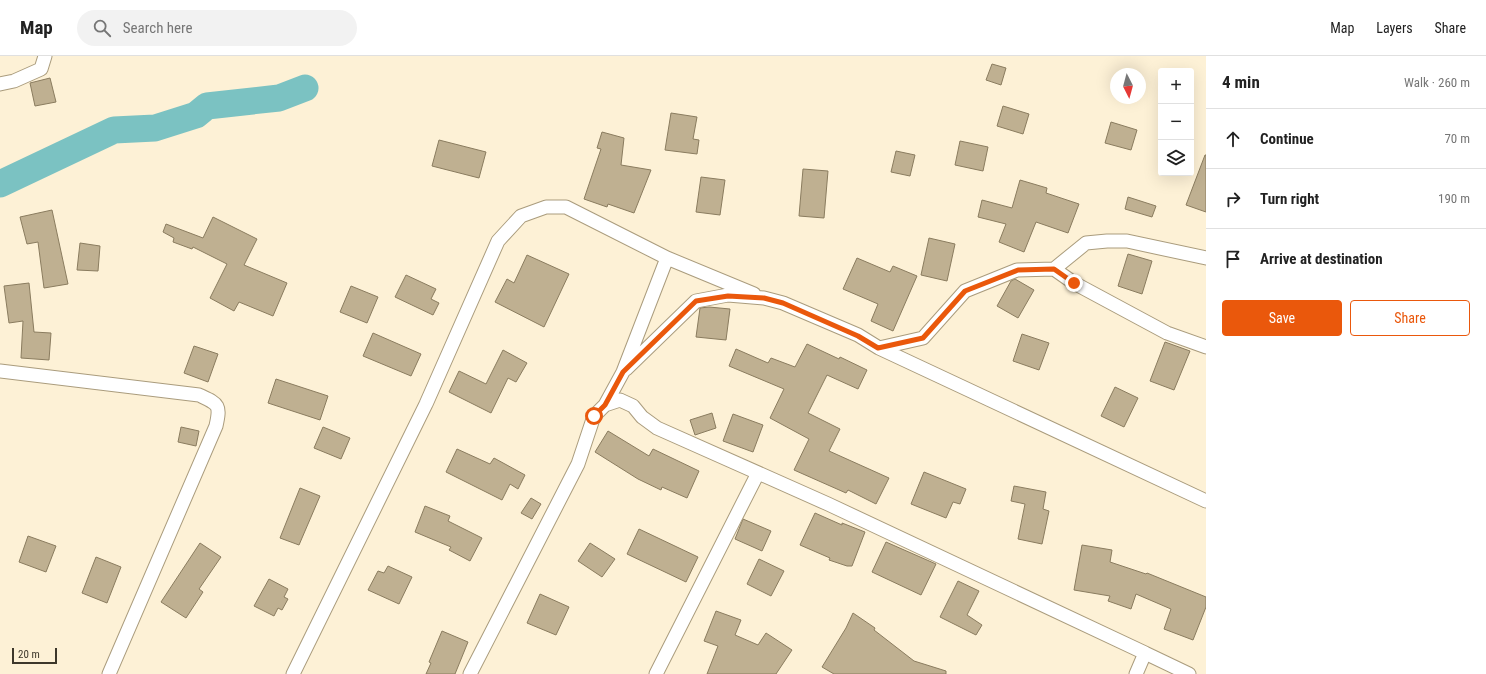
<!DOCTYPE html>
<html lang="en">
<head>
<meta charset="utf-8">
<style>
	:root { --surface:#fff; --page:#f2f2f2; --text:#222; --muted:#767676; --line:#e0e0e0; --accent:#ea580c }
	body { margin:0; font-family:"Roboto Condensed",sans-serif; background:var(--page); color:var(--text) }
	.controls { position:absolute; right:12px; top:12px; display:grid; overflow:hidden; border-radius:4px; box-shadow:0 4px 16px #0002 }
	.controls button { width:36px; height:36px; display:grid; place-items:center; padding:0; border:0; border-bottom:1px solid var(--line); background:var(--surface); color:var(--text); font:20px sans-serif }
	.compass { position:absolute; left:1110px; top:12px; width:36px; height:36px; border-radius:50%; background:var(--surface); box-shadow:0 4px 16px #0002; rotate:174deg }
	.scale { position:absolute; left:12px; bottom:10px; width:45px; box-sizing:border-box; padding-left:4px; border:2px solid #3d372a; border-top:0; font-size:11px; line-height:14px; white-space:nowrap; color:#3d372a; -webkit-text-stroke:3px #fdf1d6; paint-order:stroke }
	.stop { position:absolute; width:12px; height:12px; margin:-9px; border:3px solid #ea580c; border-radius:50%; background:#fff }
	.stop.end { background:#ea580c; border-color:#fff; box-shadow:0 1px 4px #0008 }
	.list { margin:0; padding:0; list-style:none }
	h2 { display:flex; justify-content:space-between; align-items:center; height:52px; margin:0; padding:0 16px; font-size:17px }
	h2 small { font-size:13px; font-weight:400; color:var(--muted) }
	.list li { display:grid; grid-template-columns:26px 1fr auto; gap:12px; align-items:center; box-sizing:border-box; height:60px; padding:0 16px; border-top:1px solid var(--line) }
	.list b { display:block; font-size:15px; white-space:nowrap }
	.list em { font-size:13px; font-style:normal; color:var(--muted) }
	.actions { display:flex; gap:8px; padding:12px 16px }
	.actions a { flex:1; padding:9px 0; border:1px solid var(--accent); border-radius:4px; text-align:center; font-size:14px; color:var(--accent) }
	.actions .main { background:var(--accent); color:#fff }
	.icon { flex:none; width:22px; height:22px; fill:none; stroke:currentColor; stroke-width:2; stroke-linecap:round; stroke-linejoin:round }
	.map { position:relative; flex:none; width:1206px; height:618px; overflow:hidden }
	header { display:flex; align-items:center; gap:24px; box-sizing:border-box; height:56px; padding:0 20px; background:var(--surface); border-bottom:1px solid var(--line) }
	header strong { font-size:19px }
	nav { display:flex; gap:22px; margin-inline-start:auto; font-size:14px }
	.search { width:280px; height:36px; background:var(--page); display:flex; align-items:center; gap:10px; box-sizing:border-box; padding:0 14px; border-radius:22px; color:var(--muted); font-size:15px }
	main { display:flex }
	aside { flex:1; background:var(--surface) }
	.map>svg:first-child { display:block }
</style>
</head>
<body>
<header>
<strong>Map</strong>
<div class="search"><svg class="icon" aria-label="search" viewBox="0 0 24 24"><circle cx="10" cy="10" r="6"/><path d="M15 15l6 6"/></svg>Search here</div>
<nav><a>Map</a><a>Layers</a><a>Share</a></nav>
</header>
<main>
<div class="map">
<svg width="1206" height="618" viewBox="0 0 1206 618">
	<rect width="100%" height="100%" fill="#fdf1d6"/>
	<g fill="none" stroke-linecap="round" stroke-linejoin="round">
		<path stroke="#7bc2c2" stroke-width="27" d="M 0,128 L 114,74 L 155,72 L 196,59 L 207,50 L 279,42 L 305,32"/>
	</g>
	<path fill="#bfb091" stroke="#8a7c5f" d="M 992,8 L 1006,12 L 1001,29 L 986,24 Z
		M 50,22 L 56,46 L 35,50 L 30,27 Z
		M 1003,50 L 1029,58 L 1023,78 L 997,70 Z
		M 671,57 L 697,61 L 693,83 L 699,84 L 697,98 L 665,94 Z
		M 1111,66 L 1137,74 L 1131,94 L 1105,87 Z
		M 602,76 L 624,82 L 621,109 L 651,114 L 634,157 L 608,148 L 607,151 L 584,143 L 601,93 L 597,92 Z
		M 439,84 L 486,96 L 479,122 L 432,110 Z
		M 960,85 L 988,91 L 983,115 L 955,109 Z
		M 896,95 L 915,99 L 910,120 L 891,116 Z
		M 1205,99 L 1206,99 L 1206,156 L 1186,149 Z
		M 803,113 L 828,115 L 824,162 L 799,160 Z
		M 701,121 L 725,124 L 720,159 L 696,156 Z
		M 1020,124 L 1047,132 L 1046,137 L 1079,148 L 1068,177 L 1036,166 L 1024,196 L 999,186 L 1006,168 L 978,161 L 982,144 L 1012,152 Z
		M 1128,141 L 1156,150 L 1152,161 L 1125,153 Z
		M 52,154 L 68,228 L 44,232 L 38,186 L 27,188 L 20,161 Z
		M 213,161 L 257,183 L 244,209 L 287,227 L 273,260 L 239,246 L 234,255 L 210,242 L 227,208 L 193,191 L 192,193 L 173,186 L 174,182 L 163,176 L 166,168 L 203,182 Z
		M 929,182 L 955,188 L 947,225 L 921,219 Z
		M 80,187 L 100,190 L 98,215 L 77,214 Z
		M 1128,198 L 1152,205 L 1142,238 L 1118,230 Z
		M 527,199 L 569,218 L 544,271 L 495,246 L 507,223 L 514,227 Z
		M 857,202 L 890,216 L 893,210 L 917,220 L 893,275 L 871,265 L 878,248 L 843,233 Z
		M 406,219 L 436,233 L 431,243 L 439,247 L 433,259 L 395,241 Z
		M 1015,223 L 1034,234 L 1018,262 L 997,250 L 1011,225 Z
		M 29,227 L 34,276 L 51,277 L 49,304 L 21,302 L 23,265 L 9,267 L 4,230 Z
		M 351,230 L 378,241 L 367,267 L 340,256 Z
		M 709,251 L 730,253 L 726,284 L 696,281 L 700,252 Z
		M 373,277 L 421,298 L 411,320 L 363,300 Z
		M 1022,278 L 1049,287 L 1039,314 L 1013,305 Z
		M 1165,286 L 1190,295 L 1174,334 L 1150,325 Z
		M 807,288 L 839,303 L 840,301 L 867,314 L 858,333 L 827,319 L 808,357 L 840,373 L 829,395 L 889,422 L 876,448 L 848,434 L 846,437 L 794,414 L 809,383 L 770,362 L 784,333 L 729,310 L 736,293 L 768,307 L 771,302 L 795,311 Z
		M 194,290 L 218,298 L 208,326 L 184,317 Z
		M 503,294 L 527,307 L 516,326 L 508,322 L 491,357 L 449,336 L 459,315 L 486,328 Z
		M 276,323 L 328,340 L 320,364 L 268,347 Z
		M 1115,331 L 1138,342 L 1124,371 L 1101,360 Z
		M 712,357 L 716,372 L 695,379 L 690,364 Z
		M 733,358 L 763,369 L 753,396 L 723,385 Z
		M 181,371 L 199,375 L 196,390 L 178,386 Z
		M 323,371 L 350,382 L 341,403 L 314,392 Z
		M 608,375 L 649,400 L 653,393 L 699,415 L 687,442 L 662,431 L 661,434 L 638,423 L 595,396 Z
		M 457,393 L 490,408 L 494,402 L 525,419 L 518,433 L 510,428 L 502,444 L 446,416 Z
		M 924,416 L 966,433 L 960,448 L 953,446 L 946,462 L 911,448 Z
		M 1014,430 L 1046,436 L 1043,453 L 1049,455 L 1042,488 L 1018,483 L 1025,448 L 1011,445 Z
		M 300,432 L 320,440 L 299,489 L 280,482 Z
		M 531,442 L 541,448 L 532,463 L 521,457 Z
		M 425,450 L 450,460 L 448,465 L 482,482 L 470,505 L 449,494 L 451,491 L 415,476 Z
		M 815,457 L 842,469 L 842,467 L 865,476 L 852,510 L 847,510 L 829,504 L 830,502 L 800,489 Z
		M 743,463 L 771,475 L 762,495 L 735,483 Z
		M 639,473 L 698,501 L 686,526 L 627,498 Z
		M 28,480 L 56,490 L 46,516 L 19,506 Z
		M 886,486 L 936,508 L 921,539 L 872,516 Z
		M 200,487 L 221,501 L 199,533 L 203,536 L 186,562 L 161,546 Z
		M 590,487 L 615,503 L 602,521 L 578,505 Z
		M 1082,489 L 1112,494 L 1110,506 L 1146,518 L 1147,517 L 1206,541 L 1206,551 L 1193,584 L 1164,573 L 1171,553 L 1136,538 L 1131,553 L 1108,545 L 1110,540 L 1074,534 Z
		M 96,501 L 121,511 L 107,547 L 82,537 Z
		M 759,503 L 784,515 L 771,540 L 747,528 Z
		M 388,510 L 412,521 L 399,548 L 368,534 L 378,515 L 384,517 Z
		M 269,523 L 288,533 L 284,541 L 288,543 L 282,554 L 278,552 L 274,560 L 254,550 Z
		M 958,525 L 979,535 L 967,559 L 982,569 L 976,579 L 940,561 Z
		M 540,538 L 569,551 L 556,579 L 527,567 Z
		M 716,555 L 741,564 L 735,579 L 758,589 L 766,577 L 792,594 L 776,618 L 707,618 L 718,590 L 704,585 Z
		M 853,557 L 875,572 L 874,574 L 914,605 L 946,615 L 946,618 L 834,618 L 822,611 L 846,572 Z
		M 442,575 L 468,586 L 455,618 L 426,618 L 431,607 L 429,606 Z"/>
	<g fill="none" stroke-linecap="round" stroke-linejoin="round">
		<g stroke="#aa9c7d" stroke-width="15">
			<path id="minor" d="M 0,28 L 14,25 L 41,13 L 45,0
				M 667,202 L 754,238
				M 1054,213 L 1074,227 L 1167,277 L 1206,291
				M 879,292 L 1206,445
				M 626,313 L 696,245 L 728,239 L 764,242 L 783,247 L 858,279 L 879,292 L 923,282 L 965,235 L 1017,214 L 1054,213 L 1086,187 L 1107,185 L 1127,185 L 1206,202
				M 0,315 L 199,339 C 218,348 221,348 216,370 L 109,618
				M 293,618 L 426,348 L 498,185 L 521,160 L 546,151 L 566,151 L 667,202 L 623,316 L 605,349
				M 470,618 L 578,408 L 594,360 L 605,349 L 620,344 L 633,350 L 642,361 L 657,372 L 828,448 L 1145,597
				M 656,618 L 758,417
				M 1136,618 L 1145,597 L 1189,618"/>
		</g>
		<use href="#minor" stroke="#fff" stroke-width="13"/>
	</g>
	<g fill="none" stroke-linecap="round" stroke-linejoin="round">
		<path stroke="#ea580c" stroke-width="5" d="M 594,360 L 605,349 L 623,316 L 696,245 L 728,240 L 764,242 L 783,247 L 858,280 L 878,292 L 923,282 L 965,235 L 1018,214 L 1054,213 L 1074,227"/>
	</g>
</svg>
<div class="controls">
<button>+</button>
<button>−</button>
<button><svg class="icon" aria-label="layers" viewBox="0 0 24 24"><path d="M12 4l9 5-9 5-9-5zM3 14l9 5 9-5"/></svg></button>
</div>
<svg class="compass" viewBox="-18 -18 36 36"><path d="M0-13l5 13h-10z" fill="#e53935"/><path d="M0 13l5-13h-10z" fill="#767676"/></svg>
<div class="scale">20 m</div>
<div class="stop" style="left:594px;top:360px"></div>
<div class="stop end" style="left:1074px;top:227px"></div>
</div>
<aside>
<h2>4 min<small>Walk · 260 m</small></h2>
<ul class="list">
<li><svg class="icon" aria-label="ahead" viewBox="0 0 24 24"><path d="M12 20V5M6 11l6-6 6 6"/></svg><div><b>Continue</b></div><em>70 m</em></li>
<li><svg class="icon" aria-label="right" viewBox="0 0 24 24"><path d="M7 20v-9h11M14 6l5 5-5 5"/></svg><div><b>Turn right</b></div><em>190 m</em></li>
<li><svg class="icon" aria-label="arrive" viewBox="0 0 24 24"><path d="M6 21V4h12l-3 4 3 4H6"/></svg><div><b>Arrive at destination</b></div></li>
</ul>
<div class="actions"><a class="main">Save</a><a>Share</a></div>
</aside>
</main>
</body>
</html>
